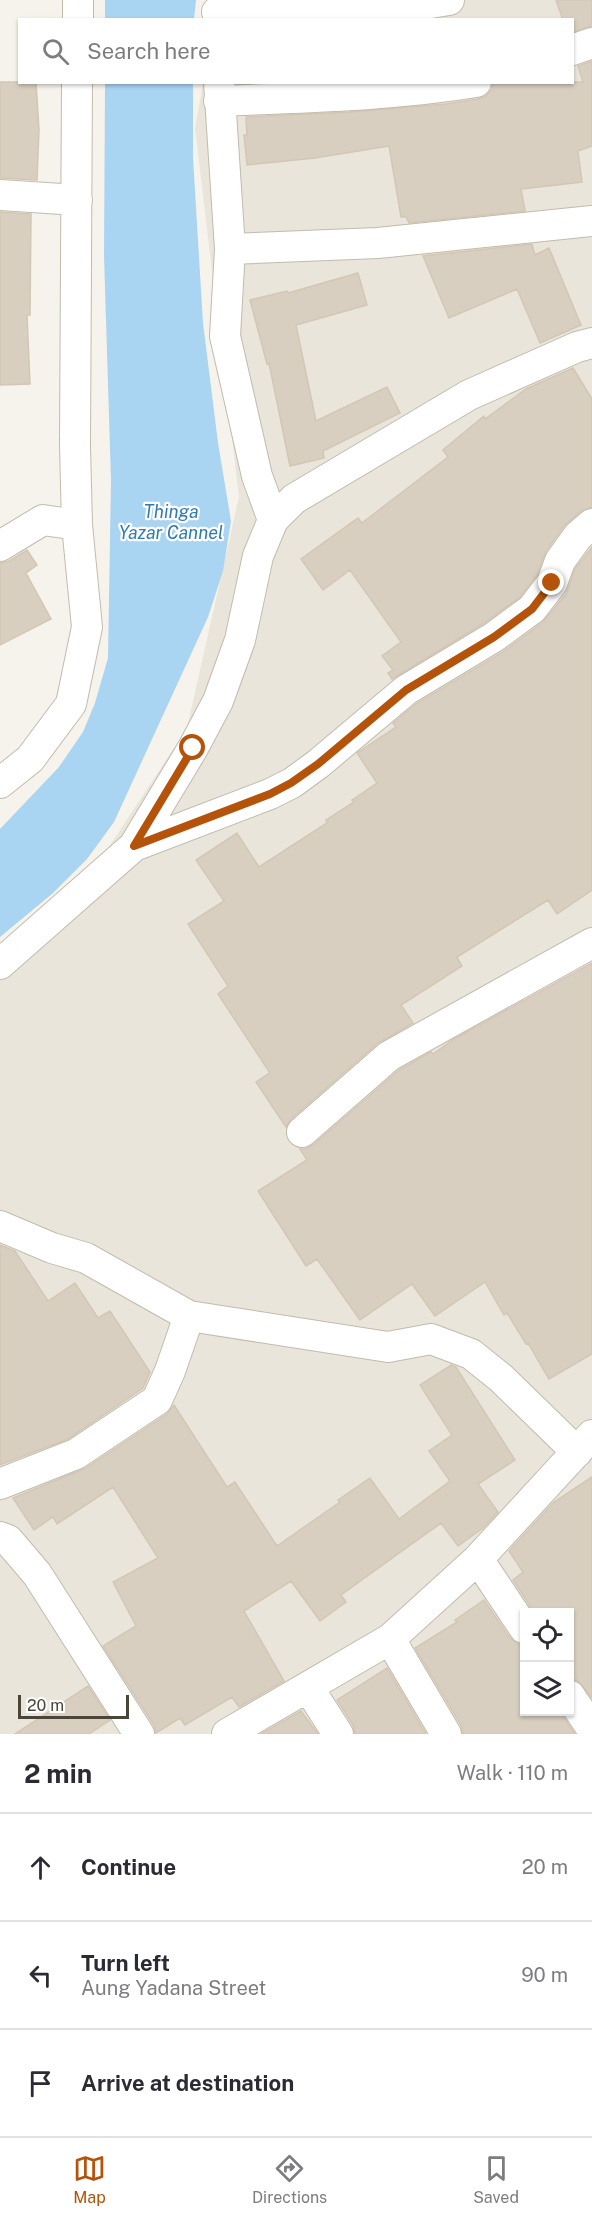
<!DOCTYPE html>
<html lang="en">
<head>
<meta charset="utf-8">
<style>
	:root { --surface:#fff; --page:#f2f2f3; --text:#2b2b33; --muted:#7c7c81; --line:#e1e1e2; --accent:#b45309 }
	body { margin:0; font-family:"Public Sans",sans-serif; background:var(--page); color:var(--text) }
	.controls { position:absolute; right:18px; bottom:18px; display:grid; overflow:hidden; border-radius:0px; box-shadow:0 2px 4px #0004 }
	.controls button { width:54px; height:54px; display:grid; place-items:center; padding:0; border:0; border-bottom:2px solid var(--line); background:var(--surface); color:var(--text); font:30px sans-serif }
	.scale { position:absolute; left:18px; bottom:15px; width:111px; box-sizing:border-box; padding-left:6px; border:3px solid #4b4439; border-top:0; font-size:16px; line-height:21px; white-space:nowrap; color:#4b4439; -webkit-text-stroke:4px #fff; paint-order:stroke }
	.stop { position:absolute; width:18px; height:18px; margin:-14px; border:4px solid #b45309; border-radius:50%; background:#fff }
	.stop.end { background:#b45309; border-color:#fff; box-shadow:0 2px 6px #0008 }
	.list { margin:0; padding:0; list-style:none }
	h2 { display:flex; justify-content:space-between; align-items:center; height:78px; margin:0; padding:0 24px; font-size:26px }
	h2 small { font-size:20px; font-weight:400; color:var(--muted) }
	.list li { display:grid; grid-template-columns:39px 1fr auto; gap:18px; align-items:center; box-sizing:border-box; height:108px; padding:0 24px; border-top:2px solid var(--line) }
	.list b { display:block; font-size:22px; white-space:nowrap }
	.list p { margin:0; font-size:20px; white-space:nowrap; color:var(--muted) }
	.list em { font-size:20px; font-style:normal; color:var(--muted) }
	.icon { flex:none; width:33px; height:33px; fill:none; stroke:currentColor; stroke-width:2; stroke-linecap:round; stroke-linejoin:round }
	.map { position:relative; flex:none; width:592px; height:1734px; overflow:hidden }
	.search { position:absolute; background:var(--surface); box-shadow:0 2px 4px #0004; left:18px; right:18px; top:18px; height:66px; display:flex; align-items:center; gap:15px; box-sizing:border-box; padding:0 21px; border-radius:0px; color:var(--muted); font-size:22px }
	.sheet { height:402px; background:var(--surface) }
	nav { display:flex; justify-content:space-around; align-items:center; box-sizing:border-box; height:84px; border-top:2px solid var(--line); background:var(--surface); font-size:16px; color:var(--muted) }
	nav a { display:grid; justify-items:center; gap:3px }
	nav .on { color:var(--accent) }
	.map>svg:first-child { display:block }
</style>
</head>
<body>
<div class="map">
<svg width="592" height="1734" viewBox="0 0 592 1734">
	<rect width="100%" height="100%" fill="#f6f3ec"/>
	<path fill="#eae5da" fill-rule="evenodd" d="M 218,0 L 592,0 L 592,1734 L 0,1734 L 0,946 L 105,853 L 187,728 L 239,497 L 195,128 L 203,83 L 572,82 L 572,20 L 214,19 ZM 524,1612 L 570,1612 L 570,1712 L 524,1712 Z"/>
	<path fill="#a9d4f2" d="M 105,0 L 196,0 L 194,19 L 105,20 Z
		M 105,83 L 193,83 L 193,158 L 203,323 L 218,443 L 231,521 L 223,571 L 208,617 L 114,822 L 87,859 L 53,893 L 0,937 L 0,829 L 59,767 L 83,732 L 95,703 L 108,658 L 111,480 L 104,256 Z"/>
	<path fill="#d8cfc1" stroke="#d3c7b4" stroke-width="1.5" d="M 556,0 L 592,0 L 592,26 L 573,32 L 573,20 L 563,20 Z
		M 592,61 L 592,146 L 578,151 L 582,182 L 521,189 L 525,211 L 409,223 L 406,217 L 401,217 L 389,146 L 315,158 L 247,165 L 244,135 L 247,135 L 246,117 L 349,112 L 446,104 L 478,99 L 486,96 L 492,89 L 493,82 L 583,82 L 578,66 Z
		M 0,82 L 36,82 L 39,130 L 37,180 L 0,178 Z
		M 0,212 L 31,214 L 30,315 L 27,315 L 30,384 L 0,385 Z
		M 532,244 L 535,255 L 549,248 L 581,325 L 540,343 L 517,289 L 449,318 L 423,256 Z
		M 358,273 L 367,305 L 296,325 L 316,421 L 387,387 L 400,413 L 323,451 L 324,458 L 290,466 L 269,363 L 267,364 L 250,300 L 287,291 L 288,293 Z
		M 573,368 L 592,399 L 592,507 L 581,511 L 564,526 L 546,551 L 537,575 L 520,597 L 484,623 L 392,679 L 388,673 L 393,670 L 382,656 L 401,642 L 350,570 L 323,590 L 301,559 L 358,518 L 362,523 L 448,457 L 443,450 L 484,416 L 485,419 L 526,389 Z
		M 592,547 L 592,890 L 557,914 L 548,900 L 457,957 L 462,966 L 401,1005 L 413,1023 L 378,1043 L 291,1119 L 286,1127 L 256,1082 L 270,1073 L 218,994 L 228,986 L 188,924 L 224,901 L 196,860 L 237,833 L 259,867 L 327,823 L 326,820 L 354,802 L 352,800 L 377,783 L 357,753 L 396,727 L 393,723 L 416,704 L 503,652 L 542,623 L 566,594 L 575,569 Z
		M 27,550 L 37,565 L 26,573 L 51,619 L 0,645 L 0,563 L 9,561 Z
		M 592,963 L 592,1354 L 549,1379 L 528,1343 L 526,1344 L 507,1313 L 504,1315 L 485,1282 L 435,1316 L 412,1284 L 360,1320 L 317,1259 L 306,1266 L 258,1191 L 307,1160 L 300,1149 L 306,1149 L 313,1145 L 399,1070 L 431,1052 L 433,1054 L 454,1039 Z
		M 0,1245 L 15,1251 L 48,1301 L 75,1283 L 98,1318 L 110,1311 L 150,1372 L 143,1388 L 68,1439 L 0,1465 Z
		M 451,1365 L 456,1367 L 515,1460 L 478,1484 L 498,1512 L 483,1528 L 458,1546 L 441,1523 L 341,1595 L 346,1602 L 320,1621 L 291,1581 L 244,1611 L 284,1681 L 239,1707 L 232,1697 L 185,1725 L 180,1718 L 156,1733 L 154,1725 L 103,1646 L 136,1626 L 113,1582 L 158,1558 L 113,1487 L 57,1524 L 53,1517 L 34,1530 L 13,1498 L 86,1468 L 167,1414 L 174,1405 L 227,1487 L 235,1482 L 277,1546 L 340,1502 L 338,1500 L 370,1478 L 399,1519 L 450,1481 L 429,1451 L 452,1435 L 420,1385 Z
		M 592,1477 L 592,1698 L 578,1681 L 570,1679 L 570,1612 L 534,1612 L 513,1580 L 523,1572 L 509,1551 L 554,1502 Z
		M 484,1600 L 510,1638 L 517,1644 L 525,1645 L 525,1712 L 560,1712 L 575,1734 L 463,1734 L 461,1725 L 415,1648 L 457,1622 L 455,1620 Z
		M 387,1668 L 426,1734 L 355,1734 L 353,1725 L 337,1700 Z
		M 88,1686 L 110,1720 L 89,1734 L 15,1734 Z
		M 301,1711 L 318,1734 L 261,1734 Z"/>
	<g fill="none" stroke-linecap="round" stroke-linejoin="round">
		<g stroke="#c2bbae" stroke-width="32">
			<path id="street" d="M 217,12 L 294,14 L 388,10 L 449,0
				M 78,20 L 78,0
				M 572,50 L 592,43
				M 219,82 L 230,249 L 225,336 L 257,476 L 273,520
				M 219,101 C 304,97 391,96 476,82
				M 0,195 L 77,200
				M 230,249 L 378,243 L 592,221
				M 0,546 L 43,520 L 77,525
				M 0,783 L 30,759 L 71,704 L 87,627 L 77,525 L 75,445 L 77,82
				M 134,846 L 193,748 L 218,701 L 240,640 L 258,556 L 273,520 L 294,499 L 469,395 L 577,347 L 592,343
				M 0,964 L 134,846 L 270,794 L 292,783 L 318,764 L 406,690 L 494,637 L 532,609 L 552,583 L 560,561 L 578,536 L 592,524
				M 302,1132 L 389,1056 L 592,943
				M 0,1226 L 52,1248 L 86,1258 L 189,1316 L 388,1347 L 431,1339 L 471,1354 L 501,1378 L 577,1452
				M 0,1484 L 76,1454 L 157,1400 L 170,1371 L 189,1316
				M 0,1537 L 8,1540 L 37,1574 L 139,1734
				M 478,1559 L 524,1628
				M 390,1639 L 446,1734
				M 308,1687 L 338,1734
				M 570,1696 L 592,1729
				M 227,1734 L 390,1639 L 478,1559 L 592,1435"/>
		</g>
		<use href="#street" stroke="#fff" stroke-width="30"/>
	</g>
	<g fill="none" stroke-linecap="round" stroke-linejoin="round">
		<path stroke="#b45309" stroke-width="8" d="M 193,748 L 134,846 L 270,794 L 291,783 L 318,764 L 406,690 L 494,637 L 532,609 L 552,583"/>
	</g>
	<g text-anchor="middle" dominant-baseline="central" stroke-width="4.5" stroke-linejoin="round" paint-order="stroke">
		<g font-size="18" font-style="italic" fill="#2e7ab2" stroke="#fff">
			<text x="171" y="511">Thinga<tspan x="171" dy="21">Yazar Cannel</tspan></text>
		</g>
	</g>
</svg>
<div class="controls">
<button><svg class="icon" aria-label="locate" viewBox="0 0 24 24"><circle cx="12" cy="12" r="6"/><path d="M12 2v4M12 18v4M2 12h4M18 12h4"/></svg></button>
<button><svg class="icon" aria-label="layers" viewBox="0 0 24 24"><path d="M12 4l9 5-9 5-9-5zM3 14l9 5 9-5"/></svg></button>
</div>
<div class="scale">20 m</div>
<div class="stop" style="left:193px;top:748px"></div>
<div class="stop end" style="left:552px;top:583px"></div>
<div class="search"><svg class="icon" aria-label="search" viewBox="0 0 24 24"><circle cx="10" cy="10" r="6"/><path d="M15 15l6 6"/></svg>Search here</div>
</div>
<section class="sheet">
<h2>2 min<small>Walk · 110 m</small></h2>
<ul class="list">
<li><svg class="icon" aria-label="ahead" viewBox="0 0 24 24"><path d="M12 20V5M6 11l6-6 6 6"/></svg><div><b>Continue</b></div><em>20 m</em></li>
<li><svg class="icon" aria-label="left" viewBox="0 0 24 24"><path d="M17 20v-9H6M10 6l-5 5 5 5"/></svg><div><b>Turn left</b><p>Aung Yadana Street</p></div><em>90 m</em></li>
<li><svg class="icon" aria-label="arrive" viewBox="0 0 24 24"><path d="M6 21V4h12l-3 4 3 4H6"/></svg><div><b>Arrive at destination</b></div></li>
</ul>
</section>
<nav>
<a class="on"><svg class="icon" aria-label="map" viewBox="0 0 24 24"><path d="M3 6l6-2 6 2 6-2v14l-6 2-6-2-6 2zM9 4v14M15 6v14"/></svg>Map</a>
<a><svg class="icon" aria-label="directions" viewBox="0 0 24 24"><path d="M12 3l9 9-9 9-9-9zM9 14v-3h6M13 9l2 2-2 2"/></svg>Directions</a>
<a><svg class="icon" aria-label="saved" viewBox="0 0 24 24"><path d="M7 4h10v16l-5-4-5 4z"/></svg>Saved</a>
</nav>
</body>
</html>
